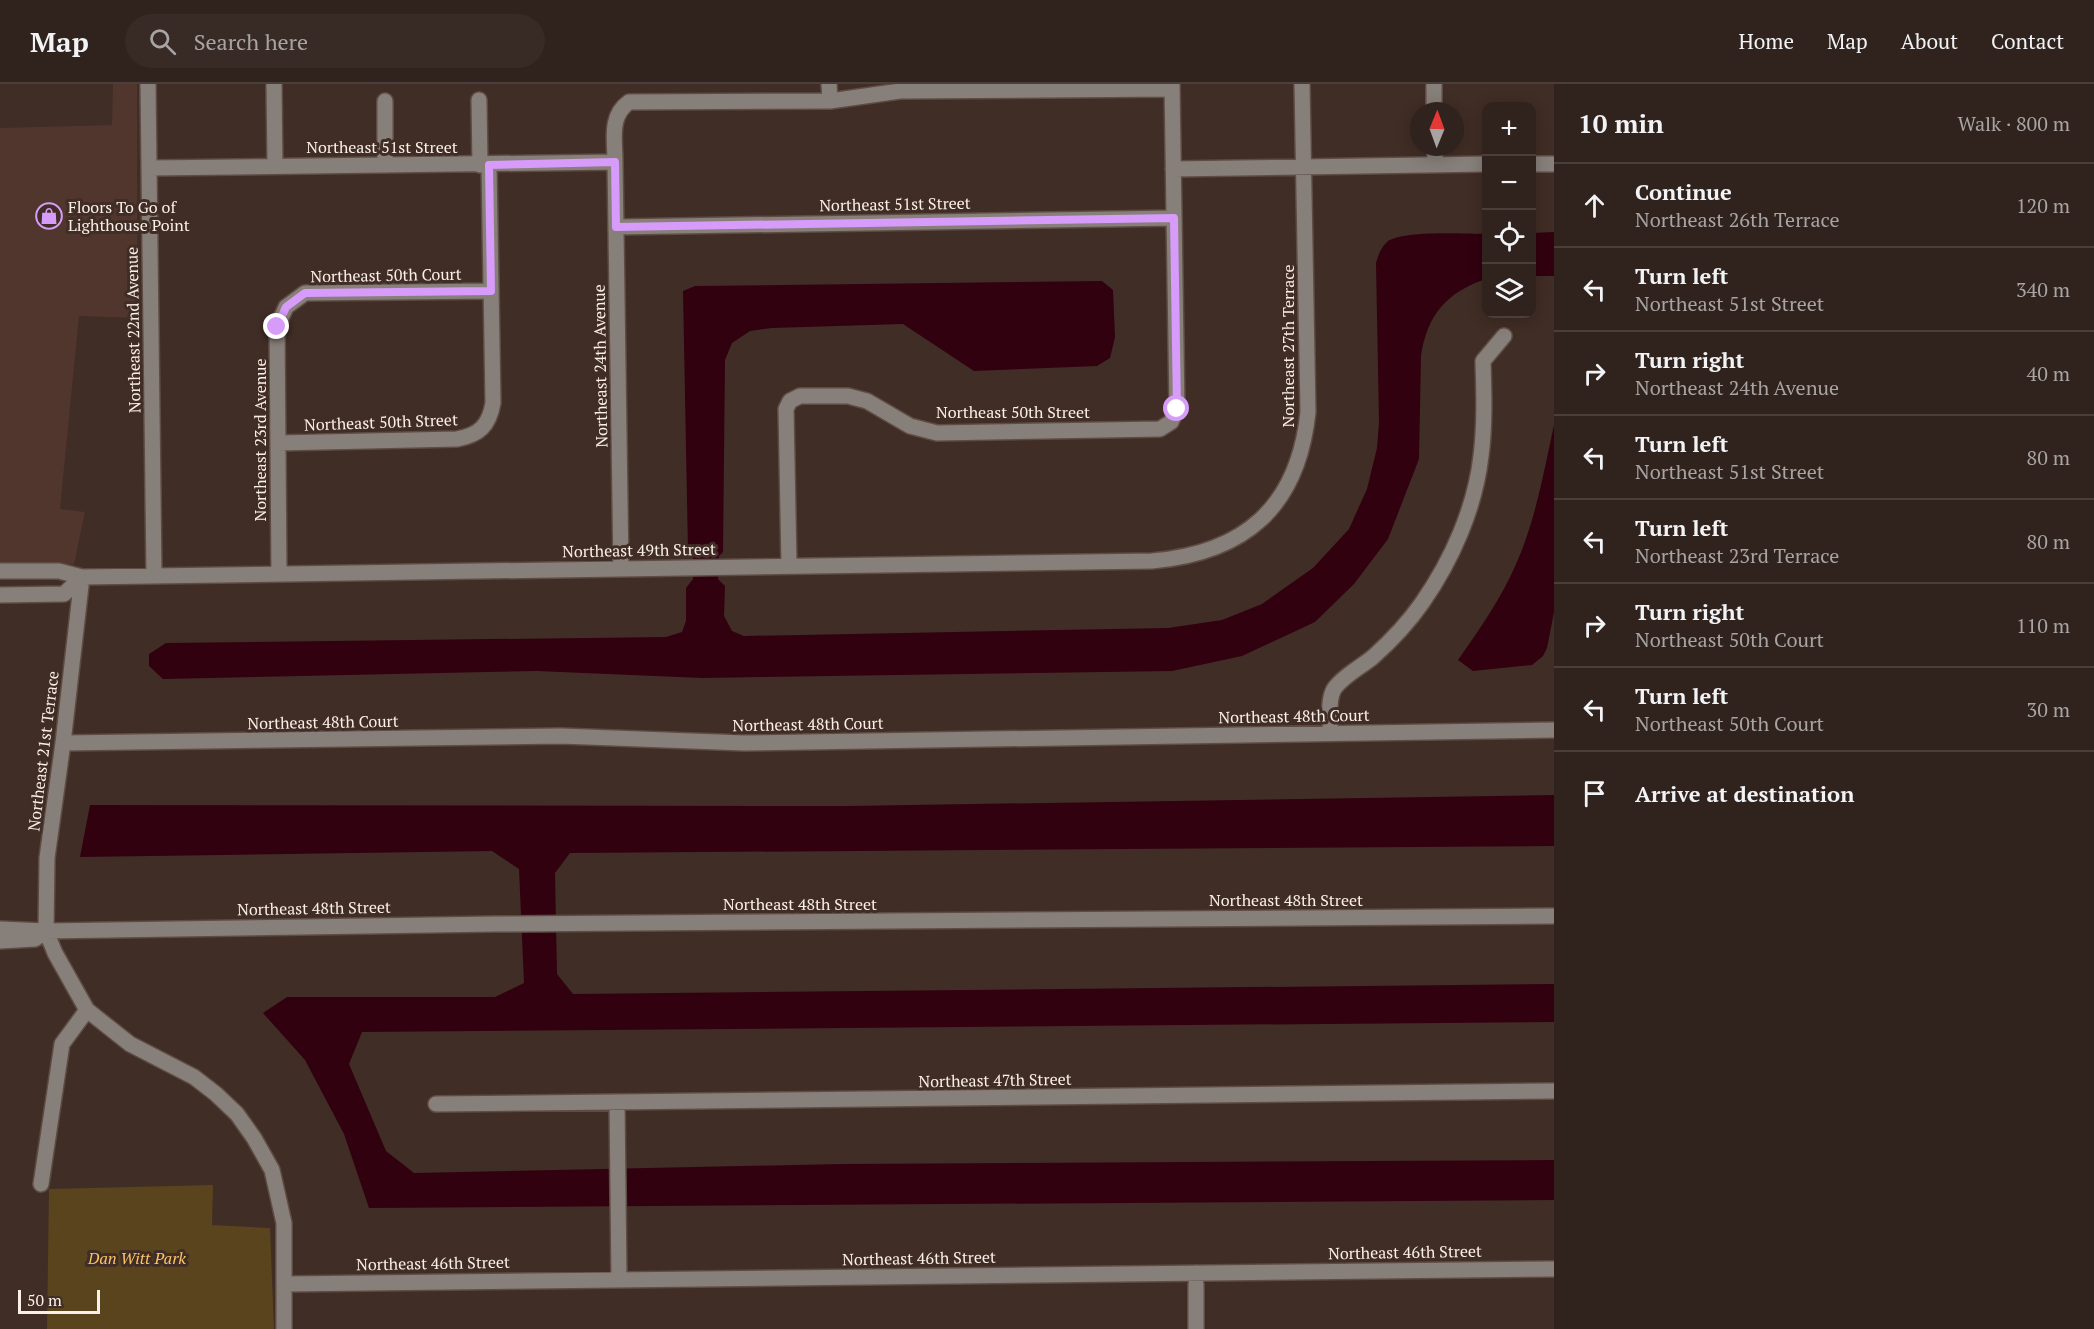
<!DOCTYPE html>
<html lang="en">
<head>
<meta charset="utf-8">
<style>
	:root { --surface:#30221c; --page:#382a25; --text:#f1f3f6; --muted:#a8a4a3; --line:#4b3f3b }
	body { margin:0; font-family:"PT Serif",serif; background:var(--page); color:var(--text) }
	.controls { position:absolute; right:18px; top:18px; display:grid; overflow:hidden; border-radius:12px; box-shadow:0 3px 15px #0003 }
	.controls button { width:54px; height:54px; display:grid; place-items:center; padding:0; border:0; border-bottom:2px solid var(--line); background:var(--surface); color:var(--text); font:30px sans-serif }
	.compass { position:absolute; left:1410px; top:18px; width:54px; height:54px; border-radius:50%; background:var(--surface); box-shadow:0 3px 15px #0003; rotate:1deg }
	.scale { position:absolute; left:18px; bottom:15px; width:82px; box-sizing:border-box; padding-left:6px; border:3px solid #fbefe9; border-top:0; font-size:16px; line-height:21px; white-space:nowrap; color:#fbefe9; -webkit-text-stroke:4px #402d25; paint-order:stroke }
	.stop { position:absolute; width:18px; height:18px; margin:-14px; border:4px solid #d79bf9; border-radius:50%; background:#fff }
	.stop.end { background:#d79bf9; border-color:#fff; box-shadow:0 2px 6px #0008 }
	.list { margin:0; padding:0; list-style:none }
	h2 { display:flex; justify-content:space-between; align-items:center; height:78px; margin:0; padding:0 24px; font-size:26px }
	h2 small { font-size:20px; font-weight:400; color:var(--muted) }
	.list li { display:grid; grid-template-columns:39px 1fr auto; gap:18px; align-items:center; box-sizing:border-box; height:84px; padding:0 24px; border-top:2px solid var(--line) }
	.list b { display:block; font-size:22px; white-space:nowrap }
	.list p { margin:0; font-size:20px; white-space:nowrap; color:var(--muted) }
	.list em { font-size:20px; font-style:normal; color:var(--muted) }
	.icon { flex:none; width:33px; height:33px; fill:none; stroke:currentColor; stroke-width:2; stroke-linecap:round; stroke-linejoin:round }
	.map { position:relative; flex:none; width:1554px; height:1245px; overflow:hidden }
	header { display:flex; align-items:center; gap:36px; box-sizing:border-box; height:84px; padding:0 30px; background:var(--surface); border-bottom:2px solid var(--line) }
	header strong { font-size:28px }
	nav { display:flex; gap:33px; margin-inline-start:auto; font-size:21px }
	.search { width:420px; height:54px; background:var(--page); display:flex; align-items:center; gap:15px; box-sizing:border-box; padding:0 21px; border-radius:33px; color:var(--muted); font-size:22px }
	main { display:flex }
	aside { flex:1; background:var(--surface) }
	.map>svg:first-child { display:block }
</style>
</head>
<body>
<header>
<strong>Map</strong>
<div class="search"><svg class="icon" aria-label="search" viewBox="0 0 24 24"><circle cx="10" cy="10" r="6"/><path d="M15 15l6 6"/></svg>Search here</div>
<nav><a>Home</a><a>Map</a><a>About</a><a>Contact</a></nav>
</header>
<main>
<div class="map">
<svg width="1554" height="1245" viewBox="0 0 1554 1245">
	<rect width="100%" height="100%" fill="#402d25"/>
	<path fill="#50362c" d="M 113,0 L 137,0 L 137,234 L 79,232 L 60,425 L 85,428 L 74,480 L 0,480 L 0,44 L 112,41 Z"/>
	<path fill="#59441d" d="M 213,1101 L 212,1141 L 270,1144 L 274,1245 L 47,1245 L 49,1105 Z"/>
	<path fill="#320110" d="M 1554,148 L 1554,192 L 1532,192 L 1532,149 Z
		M 1486,150 L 1486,195 C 1447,208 1427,231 1421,272 L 1419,375 L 1388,455 L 1354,500 L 1315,538 L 1242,572 L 1172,587 L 702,594 L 537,587 L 163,595 L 149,582 L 149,570 L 166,559 L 666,553 L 682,548 L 686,537 L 686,504 L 693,495 L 693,471 L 688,467 L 683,207 L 695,202 L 1102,197 L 1113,206 L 1115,253 L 1110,274 L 1097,282 L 974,287 L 903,240 L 772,244 L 750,247 L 732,259 L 725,276 L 723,468 L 719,472 L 718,495 L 725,502 L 724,532 L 732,547 L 744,552 L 1168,544 L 1222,536 L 1262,520 L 1313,484 L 1349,445 L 1367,405 L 1377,364 L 1379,338 L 1376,179 C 1378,172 1381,163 1387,158 C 1402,146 1465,150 1486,150 Z
		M 1554,341 L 1554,528 L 1547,564 L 1543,572 L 1532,581 L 1473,587 L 1458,576 C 1480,545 1502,513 1517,478 C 1536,434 1544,387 1554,341 Z
		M 1554,711 L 1554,762 L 570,769 L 555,789 L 557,890 L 573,910 L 1554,900 L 1554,938 L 362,948 L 349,980 L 386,1067 L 414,1089 L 841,1080 L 1554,1076 L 1554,1116 L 369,1124 L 344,1050 L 305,976 L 263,929 L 287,913 L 495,913 L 524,899 L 519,785 L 492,767 L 80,773 L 90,721 L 848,722 Z"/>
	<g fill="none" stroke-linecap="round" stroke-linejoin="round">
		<g stroke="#5e4c44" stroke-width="18">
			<path id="minor" d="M 148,0 L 154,492
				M 274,0 L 275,82
				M 829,0 L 830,17
				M 1434,0 L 1434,27
				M 479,16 L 480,81
				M 385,17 L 385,81
				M 1435,63 L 1435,81
				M 1532,80 L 1554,80
				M 150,84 L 615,78
				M 1173,85 L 1486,80
				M 616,143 L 1174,134
				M 278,359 L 457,355 C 479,351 489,342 493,319 L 489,81
				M 789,481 L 786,325 L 790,317 L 800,312 L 848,312 L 867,317 L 910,342 L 937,349 L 1160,345 L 1171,338 L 1177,325 L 1172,0
				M 621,485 L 615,78 C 615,56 609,32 629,18 L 830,17 L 900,7 L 1172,5
				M 0,487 L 59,487 L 82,493 L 1152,477 C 1245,469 1298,423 1308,328 L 1302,0
				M 279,490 L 277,243 L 286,223 L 305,209 L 491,207
				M 82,493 L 63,659 L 47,774 L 46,847 L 55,869 L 87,926 L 130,960 L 194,993 L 216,1010 L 237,1030 L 254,1054 L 272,1086 L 284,1139 L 284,1245
				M 0,511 L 64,510 L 82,493
				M 1330,650 C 1331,637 1327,617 1334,605 C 1343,592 1361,583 1373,573 C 1391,557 1408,539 1422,519 C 1452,476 1475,424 1481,372 C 1485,341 1484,309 1483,277 L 1504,252
				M 63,659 L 561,652 L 744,659 L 1554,646
				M 0,845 L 46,847 L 495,840 L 1554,832
				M 0,857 L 35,855 L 46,847
				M 617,1018 L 619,1195
				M 436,1020 L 1554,1007
				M 41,1100 L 62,960 L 87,926
				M 1196,1189 L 1196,1245
				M 285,1200 L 1554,1185"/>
		</g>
		<use href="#minor" stroke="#877f79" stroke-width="15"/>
	</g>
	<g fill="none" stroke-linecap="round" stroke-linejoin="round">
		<path stroke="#d79bf9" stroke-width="8" d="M 277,243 L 286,223 L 305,209 L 491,207 L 489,81 L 615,78 L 616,143 L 1174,134 L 1177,325"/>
	</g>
	<defs>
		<g id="shop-ring" transform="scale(1.35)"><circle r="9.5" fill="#402d25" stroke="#d79bf9" stroke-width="1.5"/><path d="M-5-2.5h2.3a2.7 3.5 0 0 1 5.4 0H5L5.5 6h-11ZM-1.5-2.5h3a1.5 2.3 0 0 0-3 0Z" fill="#d79bf9"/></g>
	</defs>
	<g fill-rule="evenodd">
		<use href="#shop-ring" x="49" y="132"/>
	</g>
	<g text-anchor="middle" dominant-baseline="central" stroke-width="6" stroke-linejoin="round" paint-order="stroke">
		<g font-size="16" fill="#fbefe9" stroke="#402d25">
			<text x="382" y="63">Northeast 51st Street</text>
			<text transform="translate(895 120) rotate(-1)">Northeast 51st Street</text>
			<text transform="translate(386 191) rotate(-1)">Northeast 50th Court</text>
			<text transform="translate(133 246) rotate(-91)">Northeast 22nd Avenue</text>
			<text transform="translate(1288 262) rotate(-90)">Northeast 27th Terrace</text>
			<text transform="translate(600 282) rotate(-91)">Northeast 24th Avenue</text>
			<text x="1013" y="328">Northeast 50th Street</text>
			<text transform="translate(381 338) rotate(-2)">Northeast 50th Street</text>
			<text transform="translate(260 356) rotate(-90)">Northeast 23rd Avenue</text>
			<text transform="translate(639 466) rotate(-1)">Northeast 49th Street</text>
			<text transform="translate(1294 632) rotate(-1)">Northeast 48th Court</text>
			<text transform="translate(323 638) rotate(-1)">Northeast 48th Court</text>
			<text transform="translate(808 640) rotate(-1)">Northeast 48th Court</text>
			<text transform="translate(43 667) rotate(-83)">Northeast 21st Terrace</text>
			<text x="1286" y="816">Northeast 48th Street</text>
			<text x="800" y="820">Northeast 48th Street</text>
			<text transform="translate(314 824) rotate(-1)">Northeast 48th Street</text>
			<text transform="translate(995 996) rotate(-1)">Northeast 47th Street</text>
			<text transform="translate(1405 1168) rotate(-1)">Northeast 46th Street</text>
			<text transform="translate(919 1174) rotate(-1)">Northeast 46th Street</text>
			<text transform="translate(433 1179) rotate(-1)">Northeast 46th Street</text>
		</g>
		<g font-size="16" fill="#fbefe9" stroke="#402d25" text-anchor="start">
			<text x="68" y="123">Floors To Go of<tspan x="68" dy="18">Lighthouse Point</tspan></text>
		</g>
		<g font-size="16" font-style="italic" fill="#fbc564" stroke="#402d25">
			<text x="137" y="1174">Dan Witt Park</text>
		</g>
	</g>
</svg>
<div class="controls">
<button>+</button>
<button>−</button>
<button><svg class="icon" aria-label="locate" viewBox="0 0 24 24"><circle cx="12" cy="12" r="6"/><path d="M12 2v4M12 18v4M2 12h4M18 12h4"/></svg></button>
<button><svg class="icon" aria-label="layers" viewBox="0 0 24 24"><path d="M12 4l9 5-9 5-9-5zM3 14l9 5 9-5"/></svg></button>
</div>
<svg class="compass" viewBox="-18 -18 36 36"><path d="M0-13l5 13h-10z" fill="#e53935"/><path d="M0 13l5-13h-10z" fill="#a8a4a3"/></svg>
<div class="scale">50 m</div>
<div class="stop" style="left:1177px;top:325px"></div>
<div class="stop end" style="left:277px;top:243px"></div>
</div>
<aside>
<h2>10 min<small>Walk · 800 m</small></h2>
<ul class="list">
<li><svg class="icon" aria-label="ahead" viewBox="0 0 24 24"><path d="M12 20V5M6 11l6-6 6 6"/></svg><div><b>Continue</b><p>Northeast 26th Terrace</p></div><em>120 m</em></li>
<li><svg class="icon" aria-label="left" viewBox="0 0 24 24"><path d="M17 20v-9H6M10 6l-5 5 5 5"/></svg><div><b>Turn left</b><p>Northeast 51st Street</p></div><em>340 m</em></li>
<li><svg class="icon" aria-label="right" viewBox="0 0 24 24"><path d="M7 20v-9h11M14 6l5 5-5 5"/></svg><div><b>Turn right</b><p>Northeast 24th Avenue</p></div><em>40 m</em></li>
<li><svg class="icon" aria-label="left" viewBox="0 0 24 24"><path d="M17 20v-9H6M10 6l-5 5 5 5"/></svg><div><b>Turn left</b><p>Northeast 51st Street</p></div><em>80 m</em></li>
<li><svg class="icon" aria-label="left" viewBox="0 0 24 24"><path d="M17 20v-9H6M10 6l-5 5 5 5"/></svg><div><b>Turn left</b><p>Northeast 23rd Terrace</p></div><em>80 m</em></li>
<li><svg class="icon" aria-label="right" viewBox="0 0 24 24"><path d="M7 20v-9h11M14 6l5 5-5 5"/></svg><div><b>Turn right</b><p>Northeast 50th Court</p></div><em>110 m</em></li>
<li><svg class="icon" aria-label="left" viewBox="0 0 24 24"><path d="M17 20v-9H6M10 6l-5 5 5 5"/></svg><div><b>Turn left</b><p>Northeast 50th Court</p></div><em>30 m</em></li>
<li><svg class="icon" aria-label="arrive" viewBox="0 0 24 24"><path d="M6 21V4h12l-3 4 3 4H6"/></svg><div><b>Arrive at destination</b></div></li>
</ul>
</aside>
</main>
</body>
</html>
